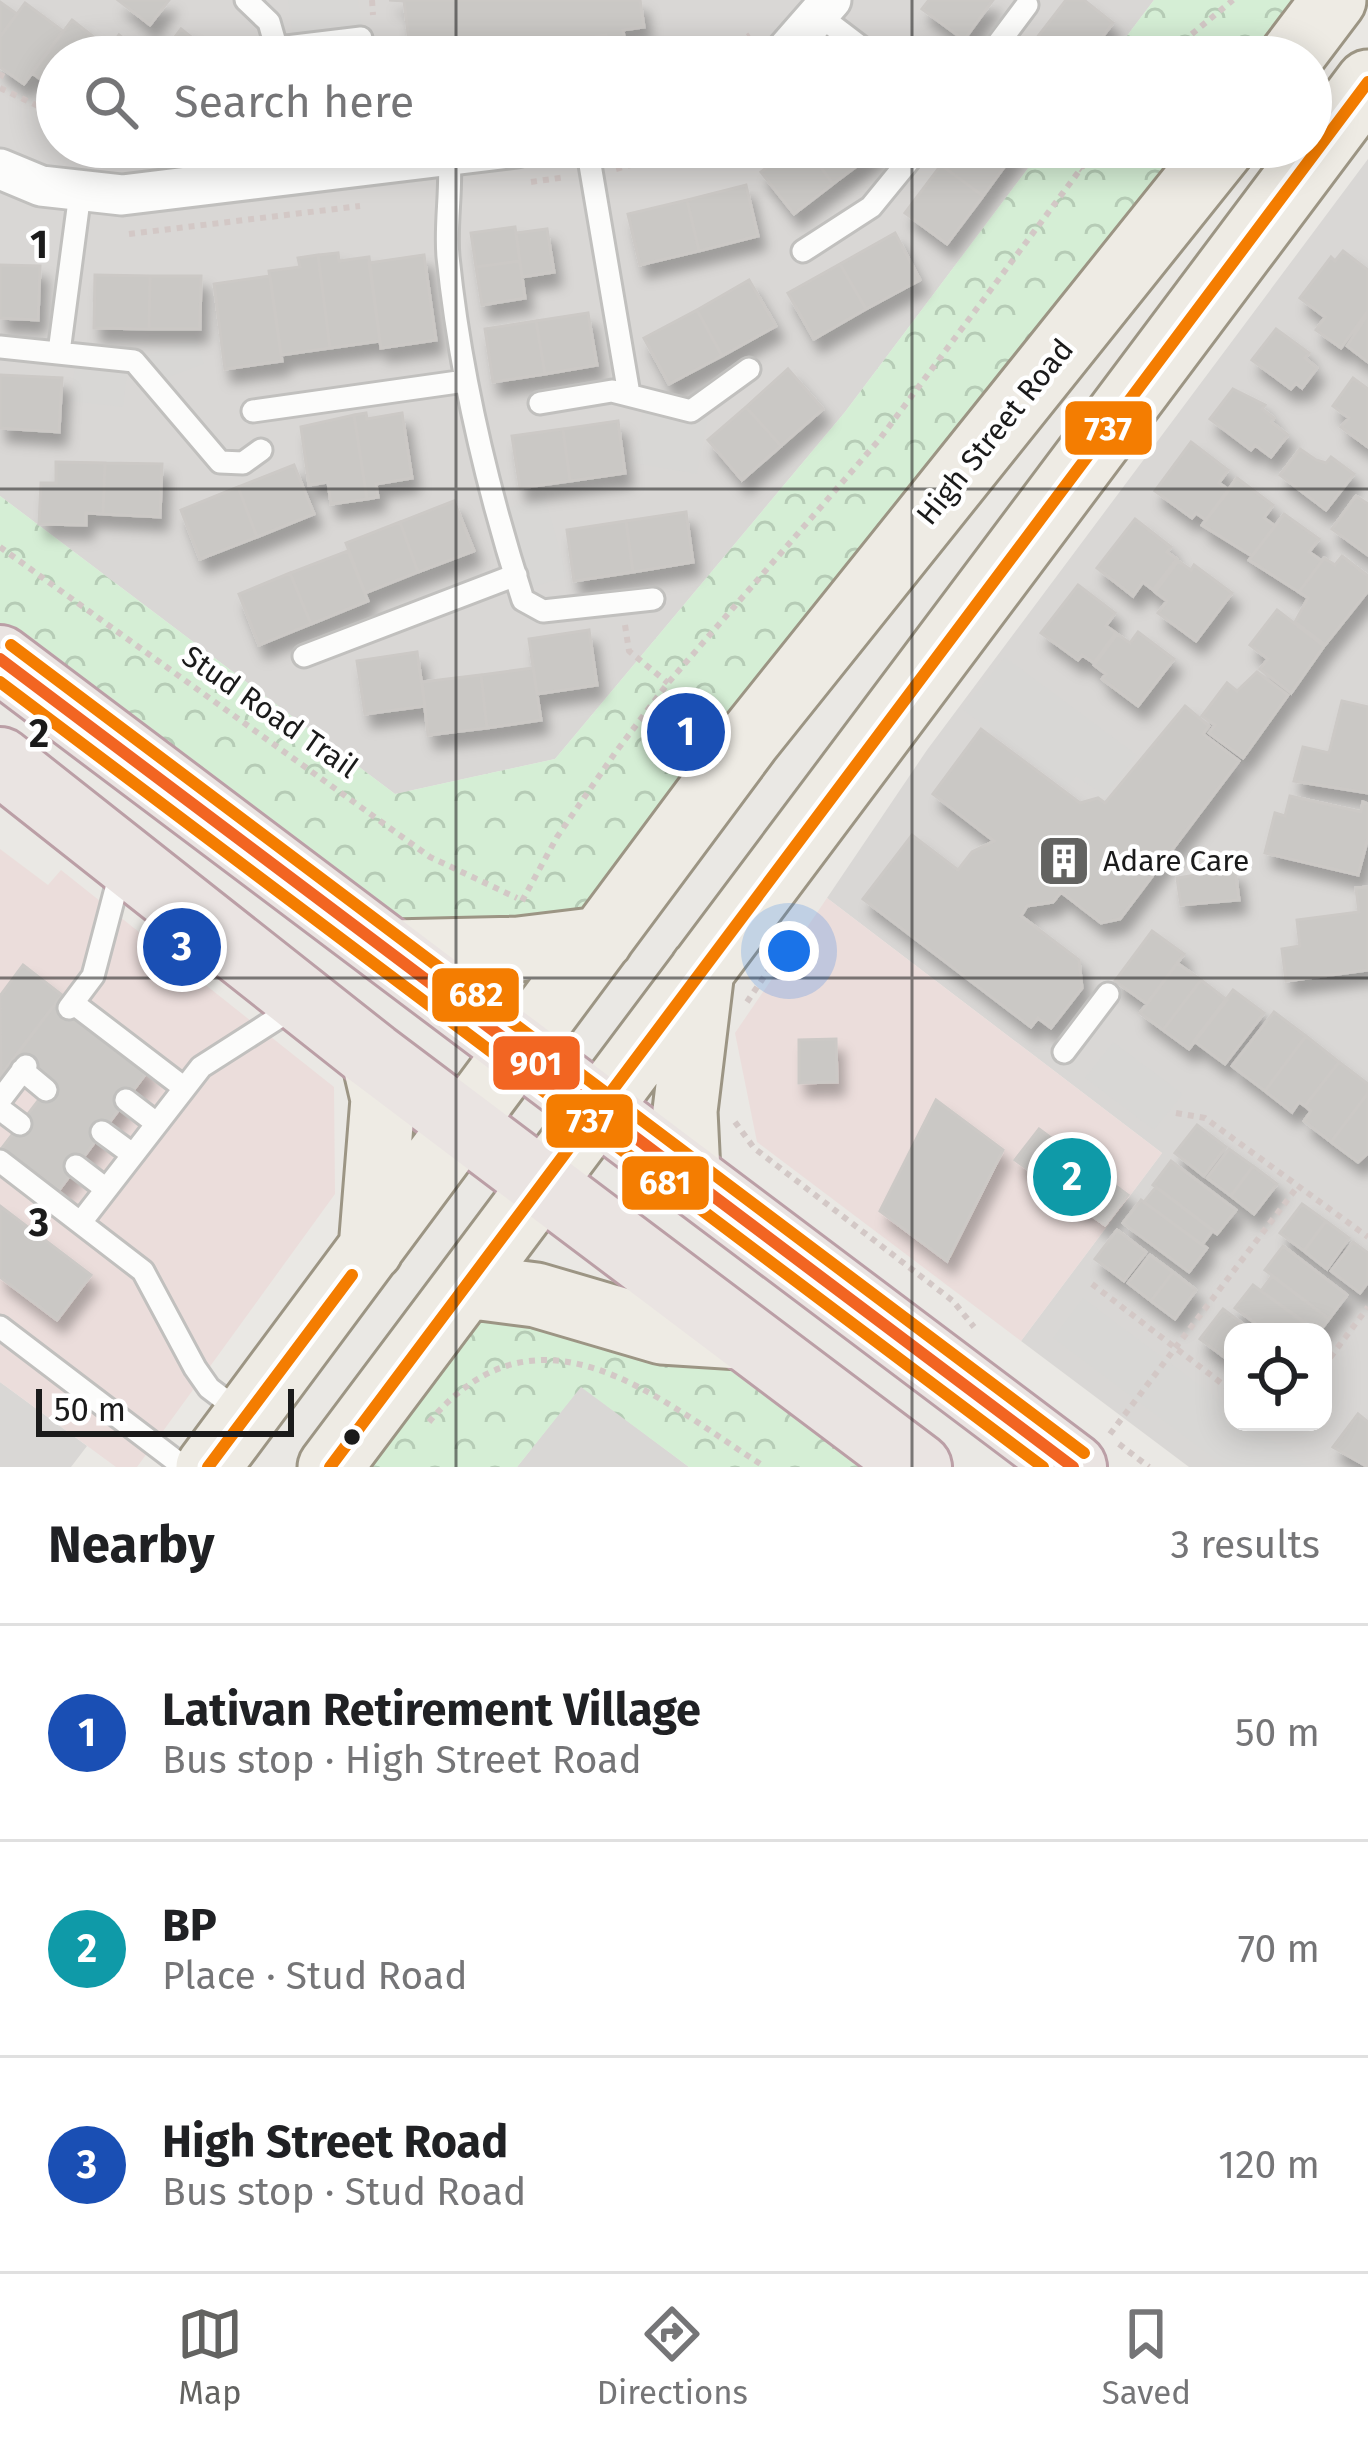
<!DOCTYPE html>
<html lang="en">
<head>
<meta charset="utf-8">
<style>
	:root { --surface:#fff; --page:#f2f2f2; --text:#202124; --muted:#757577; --line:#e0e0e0; --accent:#636361 }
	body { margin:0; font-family:"Fira Sans",sans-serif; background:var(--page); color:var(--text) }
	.controls { position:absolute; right:36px; bottom:36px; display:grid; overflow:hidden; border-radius:24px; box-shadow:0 6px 30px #0003 }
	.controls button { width:108px; height:108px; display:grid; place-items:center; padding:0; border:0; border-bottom:3px solid var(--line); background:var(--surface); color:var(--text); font:60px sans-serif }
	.scale { position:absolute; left:36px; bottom:30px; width:258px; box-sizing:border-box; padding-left:12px; border:6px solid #1b1b1b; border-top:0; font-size:33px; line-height:42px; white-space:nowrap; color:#1b1b1b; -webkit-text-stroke:9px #fff; paint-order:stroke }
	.you { position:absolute; left:789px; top:951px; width:42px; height:42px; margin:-30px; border:9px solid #fff; border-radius:50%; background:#1a73e8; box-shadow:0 0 0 18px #1a73e833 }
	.badge { display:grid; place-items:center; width:78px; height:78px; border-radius:50%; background:var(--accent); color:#fff; font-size:39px; font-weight:700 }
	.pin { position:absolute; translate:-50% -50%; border:6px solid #fff; box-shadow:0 3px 12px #0006 }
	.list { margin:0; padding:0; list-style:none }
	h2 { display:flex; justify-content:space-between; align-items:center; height:156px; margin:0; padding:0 48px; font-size:51px }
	h2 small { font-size:39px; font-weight:400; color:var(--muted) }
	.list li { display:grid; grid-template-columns:78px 1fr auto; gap:36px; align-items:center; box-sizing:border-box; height:216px; padding:0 48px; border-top:3px solid var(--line) }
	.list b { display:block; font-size:45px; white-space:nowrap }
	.list p { margin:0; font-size:39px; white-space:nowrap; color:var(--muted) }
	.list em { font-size:39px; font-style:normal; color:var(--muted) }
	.icon { flex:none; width:66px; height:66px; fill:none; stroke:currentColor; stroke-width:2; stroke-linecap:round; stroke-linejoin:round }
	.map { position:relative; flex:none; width:1368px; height:1467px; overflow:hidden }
	.search { position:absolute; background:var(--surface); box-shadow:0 6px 30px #0003; left:36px; right:36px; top:36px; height:132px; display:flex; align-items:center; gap:30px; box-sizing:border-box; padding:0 42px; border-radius:66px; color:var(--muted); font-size:45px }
	.sheet { height:804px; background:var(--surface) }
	nav { display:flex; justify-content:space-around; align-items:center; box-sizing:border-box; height:168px; border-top:3px solid var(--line); background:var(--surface); font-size:33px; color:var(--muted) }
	nav a { display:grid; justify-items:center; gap:6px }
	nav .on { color:var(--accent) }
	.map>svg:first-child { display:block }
</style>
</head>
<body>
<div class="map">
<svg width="1368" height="1467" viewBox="0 0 1368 1467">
	<defs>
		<pattern id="park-crowns" width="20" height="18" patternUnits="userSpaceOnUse" patternTransform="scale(3)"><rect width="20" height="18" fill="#d5eed5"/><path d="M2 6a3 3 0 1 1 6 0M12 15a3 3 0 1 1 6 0" fill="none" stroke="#b6ccb6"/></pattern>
		<filter id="shadow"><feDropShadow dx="7" dy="13" stdDeviation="6" flood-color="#0004"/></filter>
	</defs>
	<rect width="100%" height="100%" fill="#eae8e4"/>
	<path fill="#d9d7d5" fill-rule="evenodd" d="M 0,0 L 1154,0 L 1111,57 L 57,57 L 57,147 L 1044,147 L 845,412 L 555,759 L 395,794 L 0,496 Z
		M 1368,159 L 1368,1467 L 1189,1467 L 1021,1341 L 1162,1153 L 827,898 L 927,750 ZM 1233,1332 L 1323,1332 L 1323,1422 L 1233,1422 Z
		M 0,1382 L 87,1446 L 71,1467 L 0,1467 Z
		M 581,1386 L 689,1467 L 517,1467 Z"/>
	<path fill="#ebdddb" d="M 0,849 L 48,885 L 61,870 L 334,1087 L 335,1194 L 137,1467 L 116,1467 L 0,1382 Z
		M 827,898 L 1162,1153 L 1021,1341 L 757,1142 L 735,1033 Z"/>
	<path fill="#d8d7d5" d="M 288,0 L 358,0 L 366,57 L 296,57 Z
		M 196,337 L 204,364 L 148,385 L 141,358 Z
		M 78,346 L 130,350 L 123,407 L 70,401 Z
		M 646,394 L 710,406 L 697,474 L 633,463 Z
		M 545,497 L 567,577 L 515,592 L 493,512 Z
		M 1005,657 L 1137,755 L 1105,796 L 1076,776 L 1066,788 L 962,709 Z
		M 1113,1042 L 1183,1094 L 1154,1130 L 1085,1078 Z
		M 1083,1298 L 1233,1410 L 1233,1422 L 1248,1422 L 1308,1467 L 1225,1467 L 1053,1338 Z"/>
	<path fill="url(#park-crowns)" d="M 1154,0 L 1334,0 L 1291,57 L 1111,57 Z
		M 1044,147 L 1223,147 L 601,939 L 392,952 L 0,659 L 0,496 L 395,794 L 555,759 L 845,412 Z
		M 466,1286 L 740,1337 L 919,1467 L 689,1467 L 581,1387 L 517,1467 L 330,1467 Z"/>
	<path fill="#cac8c5" stroke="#ccc9c6" stroke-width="3" filter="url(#shadow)" d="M 118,0 L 169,0 L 150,25 Z
		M 389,0 L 640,0 L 644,27 L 623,30 L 625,43 L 607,46 L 606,35 L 585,38 L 583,51 L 562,54 L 560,41 L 517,47 L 518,55 L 500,57 L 411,57 L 404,1 Z
		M 929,0 L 993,0 L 964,40 L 922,9 Z
		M 1066,0 L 1084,0 L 1113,23 L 1087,57 L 1060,57 L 1036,39 Z
		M 0,2 L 17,14 L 0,37 Z
		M 25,3 L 63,31 L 24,84 L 0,67 L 0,37 Z
		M 72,20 L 109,49 L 103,57 L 57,57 L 57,91 L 32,73 Z
		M 181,29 L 215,56 L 227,42 L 244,54 L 241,57 L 160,57 Z
		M 119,35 L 147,57 L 103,57 Z
		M 1036,39 L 1060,57 L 1023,57 Z
		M 793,147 L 806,147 L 833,184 L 794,214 L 761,172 Z
		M 806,147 L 876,147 L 878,150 L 833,184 Z
		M 955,147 L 1017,147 L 1018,148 L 983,196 L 941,165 Z
		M 941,165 L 983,196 L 947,244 L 905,213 Z
		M 746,185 L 758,236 L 699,251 L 687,200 Z
		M 687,200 L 699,251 L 640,265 L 628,214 Z
		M 515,227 L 520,261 L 476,267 L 471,233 Z
		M 547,229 L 554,272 L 522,277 L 516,233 Z
		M 895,233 L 920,280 L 866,309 L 840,264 Z
		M 1343,251 L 1368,270 L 1368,311 L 1341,348 L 1316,330 L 1325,317 L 1300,298 L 1331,257 L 1335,261 Z
		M 338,253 L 339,261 L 369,257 L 380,341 L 330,348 L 318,255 Z
		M 318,255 L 330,348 L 281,355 L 269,271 L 300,267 L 298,258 Z
		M 424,255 L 436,340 L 381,348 L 369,263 Z
		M 520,261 L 525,298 L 482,305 L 476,267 Z
		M 840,264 L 866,309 L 814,339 L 788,293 Z
		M 0,265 L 40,266 L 38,320 L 0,318 Z
		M 95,275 L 150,276 L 149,329 L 94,328 Z
		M 150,276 L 201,276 L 200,329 L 149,329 Z
		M 270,276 L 282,361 L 225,369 L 214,284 Z
		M 749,280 L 776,326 L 722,356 L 697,310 Z
		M 697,310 L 722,356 L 669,384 L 644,338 Z
		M 588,313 L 597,365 L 545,374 L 536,321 Z
		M 1368,314 L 1368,362 L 1347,346 Z
		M 536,321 L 545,374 L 493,382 L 485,329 Z
		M 1276,329 L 1309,353 L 1305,358 L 1317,368 L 1302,388 L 1296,383 L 1291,389 L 1252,360 Z
		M 788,369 L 823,409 L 781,446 L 746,407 Z
		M 0,375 L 62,378 L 59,432 L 0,428 Z
		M 1353,378 L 1368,389 L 1368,447 L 1341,427 L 1349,418 L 1333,406 Z
		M 1233,389 L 1265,405 L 1262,409 L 1274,418 L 1271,422 L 1288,435 L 1271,457 L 1255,445 L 1251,450 L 1210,419 Z
		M 746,407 L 781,446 L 742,480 L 708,440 Z
		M 366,413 L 367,419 L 402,413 L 412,478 L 376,484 L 378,497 L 367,499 L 354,415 Z
		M 354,415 L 367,499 L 331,504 L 328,482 L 309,485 L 301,427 Z
		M 618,421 L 625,473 L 570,481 L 563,429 Z
		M 563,429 L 570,481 L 520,488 L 512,436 Z
		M 1191,442 L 1228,470 L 1219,483 L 1229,490 L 1206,520 L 1196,513 L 1192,518 L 1155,491 Z
		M 1300,449 L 1316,460 L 1326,463 L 1331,457 L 1354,474 L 1326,510 L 1280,475 Z
		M 56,462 L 105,463 L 103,514 L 86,513 L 86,525 L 39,524 L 41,483 L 56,483 Z
		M 105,463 L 162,464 L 160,517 L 103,514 Z
		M 294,465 L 314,514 L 257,537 L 238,487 Z
		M 1237,478 L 1273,505 L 1264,518 L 1275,526 L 1252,556 L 1202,525 Z
		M 238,487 L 257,537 L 200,559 L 181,510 Z
		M 1356,496 L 1368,504 L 1368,555 L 1332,529 Z
		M 454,501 L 474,551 L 418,572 L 400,522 Z
		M 686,512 L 693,562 L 633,572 L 626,521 Z
		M 1284,514 L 1319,539 L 1309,552 L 1322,561 L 1299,592 L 1249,560 Z
		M 1135,519 L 1171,547 L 1167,552 L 1177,559 L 1153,590 L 1143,582 L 1133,596 L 1097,568 Z
		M 626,521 L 633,572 L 574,581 L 567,530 Z
		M 400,522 L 418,572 L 365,593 L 346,543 Z
		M 348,551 L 368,601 L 311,624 L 290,573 Z
		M 1342,556 L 1368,576 L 1368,591 L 1325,645 L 1295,622 L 1308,598 L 1299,592 L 1324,558 L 1335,565 Z
		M 1178,561 L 1191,570 L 1194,565 L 1232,593 L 1196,641 L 1158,613 L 1167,601 L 1155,592 Z
		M 290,573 L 311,624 L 259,645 L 239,594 Z
		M 1078,585 L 1115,613 L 1106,626 L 1116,633 L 1094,663 L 1082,655 L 1078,660 L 1041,633 Z
		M 1277,610 L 1324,646 L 1291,693 L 1260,669 L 1268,659 L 1250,645 Z
		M 589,630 L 597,685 L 537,694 L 529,639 Z
		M 1138,632 L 1174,659 L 1138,706 L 1102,679 L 1106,674 L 1094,665 L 1117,634 L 1130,643 Z
		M 417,652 L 425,706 L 365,714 L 357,661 Z
		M 533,668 L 541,720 L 487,728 L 481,675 Z
		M 1257,672 L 1288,695 L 1243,758 L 1209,733 L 1215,725 L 1202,716 L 1227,683 L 1237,691 Z
		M 481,675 L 487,728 L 428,735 L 422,682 Z
		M 1342,701 L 1368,707 L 1368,793 L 1294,781 L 1303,747 L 1329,753 Z
		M 1185,706 L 1209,726 L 1203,734 L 1239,761 L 1120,919 L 1101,923 L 1061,892 L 1053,902 L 1027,906 L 1021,916 L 1079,960 L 1082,988 L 1051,1028 L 1038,1018 L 1031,1027 L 863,899 L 912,835 L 958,870 L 972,852 L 994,841 L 933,794 L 981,729 L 1080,803 L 1098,798 L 1105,803 Z
		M 1290,796 L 1361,812 L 1363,802 L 1368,804 L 1368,838 L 1358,875 L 1265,853 L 1275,813 L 1285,816 Z
		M 1235,869 L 1239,900 L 1181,905 L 1177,878 Z
		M 1368,887 L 1368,970 L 1286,981 L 1282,949 L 1300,946 L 1297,920 L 1359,912 L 1356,888 Z
		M 1152,931 L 1184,954 L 1147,1004 L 1115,981 Z
		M 1177,963 L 1201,980 L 1163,1030 L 1140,1013 Z
		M 23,965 L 62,995 L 1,1075 L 0,996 Z
		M 1201,980 L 1227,1000 L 1189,1049 L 1163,1030 Z
		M 1233,990 L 1264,1013 L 1225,1064 L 1194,1041 Z
		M 58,1000 L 149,1069 L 59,1190 L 2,1148 L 51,1084 L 15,1057 Z
		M 1274,1012 L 1306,1036 L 1265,1091 L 1232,1066 Z
		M 1306,1036 L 1339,1062 L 1305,1106 L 1299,1102 L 1292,1112 L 1265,1091 Z
		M 836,1039 L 837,1082 L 799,1083 L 799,1040 Z
		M 1339,1062 L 1368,1084 L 1368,1093 L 1331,1142 L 1304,1121 L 1311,1111 L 1305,1106 Z
		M 1368,1093 L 1368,1153 L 1358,1162 L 1331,1142 Z
		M 936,1100 L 1003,1150 L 947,1261 L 880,1211 Z
		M 1197,1125 L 1226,1147 L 1204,1176 L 1175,1153 Z
		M 1039,1129 L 1128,1195 L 1105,1225 L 1015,1160 Z
		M 1229,1149 L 1253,1166 L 1231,1196 L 1207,1178 Z
		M 1171,1161 L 1236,1210 L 1217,1234 L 1153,1185 Z
		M 1253,1166 L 1277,1184 L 1254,1214 L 1231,1196 Z
		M 1156,1187 L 1213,1230 L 1202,1245 L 1144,1202 Z
		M 1141,1200 L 1207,1248 L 1189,1272 L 1123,1223 Z
		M 1302,1204 L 1326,1221 L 1304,1251 L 1280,1233 Z
		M 0,1206 L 91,1275 L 57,1320 L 0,1277 Z
		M 1326,1221 L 1349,1238 L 1327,1269 L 1304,1251 Z
		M 1117,1230 L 1146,1252 L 1124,1281 L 1095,1259 Z
		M 1353,1242 L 1368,1253 L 1368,1282 L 1360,1293 L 1331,1271 Z
		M 1283,1246 L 1347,1295 L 1329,1319 L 1265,1270 Z
		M 1150,1255 L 1173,1272 L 1151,1301 L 1128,1283 Z
		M 1173,1272 L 1196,1290 L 1175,1319 L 1151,1301 Z
		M 1272,1276 L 1329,1319 L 1319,1332 L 1261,1291 Z
		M 1253,1285 L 1261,1291 L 1317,1332 L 1267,1332 L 1235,1308 Z
		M 1223,1309 L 1247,1327 L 1233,1332 L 1233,1345 L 1224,1357 L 1200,1339 Z
		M 1358,1414 L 1368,1422 L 1368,1467 L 1333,1447 Z"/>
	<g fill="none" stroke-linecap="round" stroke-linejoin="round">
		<g stroke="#c1c0be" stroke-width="27">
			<path id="service" d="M 246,0 L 269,22 L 279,57
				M 820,16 L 874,57
				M 278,48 L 361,38
				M 988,57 L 1027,5
				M 587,147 L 629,394
				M 449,156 C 452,190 445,223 448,257 C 460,374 487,488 523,600 L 543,611 L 653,599
				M 803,251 L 871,207 L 920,147
				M 0,347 L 134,361 L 220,462 L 243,463 L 261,450
				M 59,352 L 80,193
				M 540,403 L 612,391 L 691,411 L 749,369
				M 253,411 L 465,381
				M 304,656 L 516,575
				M 73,1003 L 183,1087
				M 69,1008 L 93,976 L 122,866
				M 1064,1052 L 1108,994
				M 22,1070 L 46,1090
				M 0,1100 L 26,1066
				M 126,1100 L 156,1123
				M 0,1109 L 20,1124
				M 102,1132 L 132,1154
				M 0,1161 L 143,1271 L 195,1368 L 209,1388 L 242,1413
				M 76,1166 L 106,1189
				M 81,1222 L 201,1067 L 298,1005
				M 0,1327 L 184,1467"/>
		</g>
		<g stroke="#c1c0be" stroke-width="45">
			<path id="minor" d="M 781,57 L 831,0
				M 0,169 L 41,186 L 122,195 L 517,147"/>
		</g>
		<g stroke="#9c9584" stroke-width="69">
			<path id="primary" d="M 1291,57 L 1334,0
				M 392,952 L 519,949 L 601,939
				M 688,1173 L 685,1111 L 702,970
				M 371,1249 L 383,1099 L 373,1056
				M 466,1286 L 536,1295 L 662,1332 L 740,1337
				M 208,1467 L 749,739 L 1223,147
				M 330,1467 L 1368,82"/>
		</g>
		<g stroke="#bb9fa6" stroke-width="72">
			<path id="trunk" d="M 0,659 L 1073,1467
				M 0,761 L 373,1056 L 918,1467"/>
		</g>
		<path stroke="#d3c8c6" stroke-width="6" stroke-dasharray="6 6" stroke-linecap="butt" d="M 372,0 L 373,15
			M 718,57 L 750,35
			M 1164,57 L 1233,0
			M 0,78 L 4,70
			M 0,88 L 57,115
			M 40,108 L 51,87
			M 1052,147 L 1082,170
			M 616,169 L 699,147
			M 531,182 L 566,177
			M 129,234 L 360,206
			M 0,547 L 430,857 L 517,898
			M 625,625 L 629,651 L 668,683
			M 522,901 L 557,837 L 615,753 L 668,683 L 879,440 L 1097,147
			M 747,1002 L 780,953
			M 1176,1113 L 1205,1118 L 1368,1237
			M 735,1122 L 754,1148 L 953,1301 L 974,1327
			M 1092,1284 L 1233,1392
			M 1323,1367 L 1368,1307
			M 429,1422 C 539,1292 654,1396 765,1467
			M 1110,1434 L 1298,1186
			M 1119,1444 L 1149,1467"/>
		<use href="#service" stroke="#fcfcfb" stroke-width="21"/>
		<use href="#minor" stroke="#fcfcfb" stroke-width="39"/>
		<use href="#primary" stroke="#eeebe4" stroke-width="63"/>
		<use href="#trunk" stroke="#eae4e2" stroke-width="66"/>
		<g stroke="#fff" stroke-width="21">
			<path id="bus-1" d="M 0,659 L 1073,1467"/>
		</g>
		<g stroke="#fff" stroke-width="21">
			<path id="bus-2" d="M 208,1467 L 352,1275
				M 330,1467 L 1368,82"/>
		</g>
		<g stroke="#fff" stroke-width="21">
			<path id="bus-3" d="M 0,682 L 1043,1467"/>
		</g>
		<g stroke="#fff" stroke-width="21">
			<path id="bus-4" d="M 11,645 L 1084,1453"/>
		</g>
		<use href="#bus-1" stroke="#f26522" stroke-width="12"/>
		<use href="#bus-2" stroke="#f47d01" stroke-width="12"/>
		<use href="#bus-3" stroke="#f47d01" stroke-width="12"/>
		<use href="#bus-4" stroke="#f47d01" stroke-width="12"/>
	</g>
	<path fill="none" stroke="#1b1b1b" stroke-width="3" stroke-opacity="0.55" d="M 456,0 L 456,57M 912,0 L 912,57M 456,147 L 456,1467M 912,147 L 912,1467M 0,489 L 1368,489M 0,978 L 1368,978"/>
	<defs>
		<g id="building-square" transform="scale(2.7)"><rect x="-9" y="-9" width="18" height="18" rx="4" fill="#636361" stroke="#fff"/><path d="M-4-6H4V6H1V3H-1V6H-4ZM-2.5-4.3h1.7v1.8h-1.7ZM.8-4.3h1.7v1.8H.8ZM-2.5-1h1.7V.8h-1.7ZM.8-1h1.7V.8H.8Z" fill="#fff"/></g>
	</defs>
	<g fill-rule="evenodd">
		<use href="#building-square" x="1064" y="861"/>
	</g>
	<circle fill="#1b1b1b" stroke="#fff" stroke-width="4.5" cx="352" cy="1437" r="10"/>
	<g text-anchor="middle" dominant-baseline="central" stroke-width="9" stroke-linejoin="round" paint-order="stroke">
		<g font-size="30" fill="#1b1b1b" stroke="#fff">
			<text transform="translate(995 432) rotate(-51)">High Street Road</text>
			<text transform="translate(270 712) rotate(35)">Stud Road Trail</text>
		</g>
		<g font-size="30" fill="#1b1b1b" stroke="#fff" text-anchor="start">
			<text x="1103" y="861">Adare Care</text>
		</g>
	</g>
	<g font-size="39" text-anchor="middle" font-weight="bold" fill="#1b1b1b" stroke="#fff" stroke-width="9" stroke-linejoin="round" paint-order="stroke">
		<text x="39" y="258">1</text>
		<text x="39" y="747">2</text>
		<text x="39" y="1236">3</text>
	</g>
	<g stroke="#fff" stroke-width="4.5">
		<rect x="1063" y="399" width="91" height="58" rx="12" fill="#f47d01"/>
		<rect x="430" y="966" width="91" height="58" rx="12" fill="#f47d01"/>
		<rect x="491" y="1034" width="91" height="58" rx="12" fill="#f26522"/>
		<rect x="544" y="1092" width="91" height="58" rx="12" fill="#f47d01"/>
		<rect x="620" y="1154" width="91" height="58" rx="12" fill="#f47d01"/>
	</g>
	<g font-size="33" text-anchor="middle" font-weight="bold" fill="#fff">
		<text x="1108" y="440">737</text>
		<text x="476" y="1006">682</text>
		<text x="536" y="1075">901</text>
		<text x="590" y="1132">737</text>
		<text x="665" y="1194">681</text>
	</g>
</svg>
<div class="controls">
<button><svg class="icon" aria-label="locate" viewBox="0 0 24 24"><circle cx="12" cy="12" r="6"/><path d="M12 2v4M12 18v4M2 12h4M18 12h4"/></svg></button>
</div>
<div class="scale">50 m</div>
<div class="you"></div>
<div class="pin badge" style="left:686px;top:732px;background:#1a4fb4">1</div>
<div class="pin badge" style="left:1072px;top:1177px;background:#0f9aa8">2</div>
<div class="pin badge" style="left:182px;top:947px;background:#1a4fb4">3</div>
<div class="search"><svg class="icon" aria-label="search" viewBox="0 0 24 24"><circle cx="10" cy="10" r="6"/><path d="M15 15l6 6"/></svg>Search here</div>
</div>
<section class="sheet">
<h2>Nearby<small>3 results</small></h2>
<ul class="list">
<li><span class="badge" style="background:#1a4fb4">1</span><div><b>Lativan Retirement Village</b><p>Bus stop · High Street Road</p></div><em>50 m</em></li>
<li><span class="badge" style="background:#0f9aa8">2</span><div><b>BP</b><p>Place · Stud Road</p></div><em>70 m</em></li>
<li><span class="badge" style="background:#1a4fb4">3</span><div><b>High Street Road</b><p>Bus stop · Stud Road</p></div><em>120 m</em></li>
</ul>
</section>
<nav>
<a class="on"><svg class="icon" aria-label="map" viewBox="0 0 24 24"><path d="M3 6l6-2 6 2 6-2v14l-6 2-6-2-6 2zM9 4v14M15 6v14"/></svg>Map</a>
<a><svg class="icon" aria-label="directions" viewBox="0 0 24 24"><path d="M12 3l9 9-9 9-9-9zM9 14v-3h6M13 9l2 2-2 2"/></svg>Directions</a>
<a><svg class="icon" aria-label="saved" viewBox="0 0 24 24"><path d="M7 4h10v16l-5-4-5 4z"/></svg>Saved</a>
</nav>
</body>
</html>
